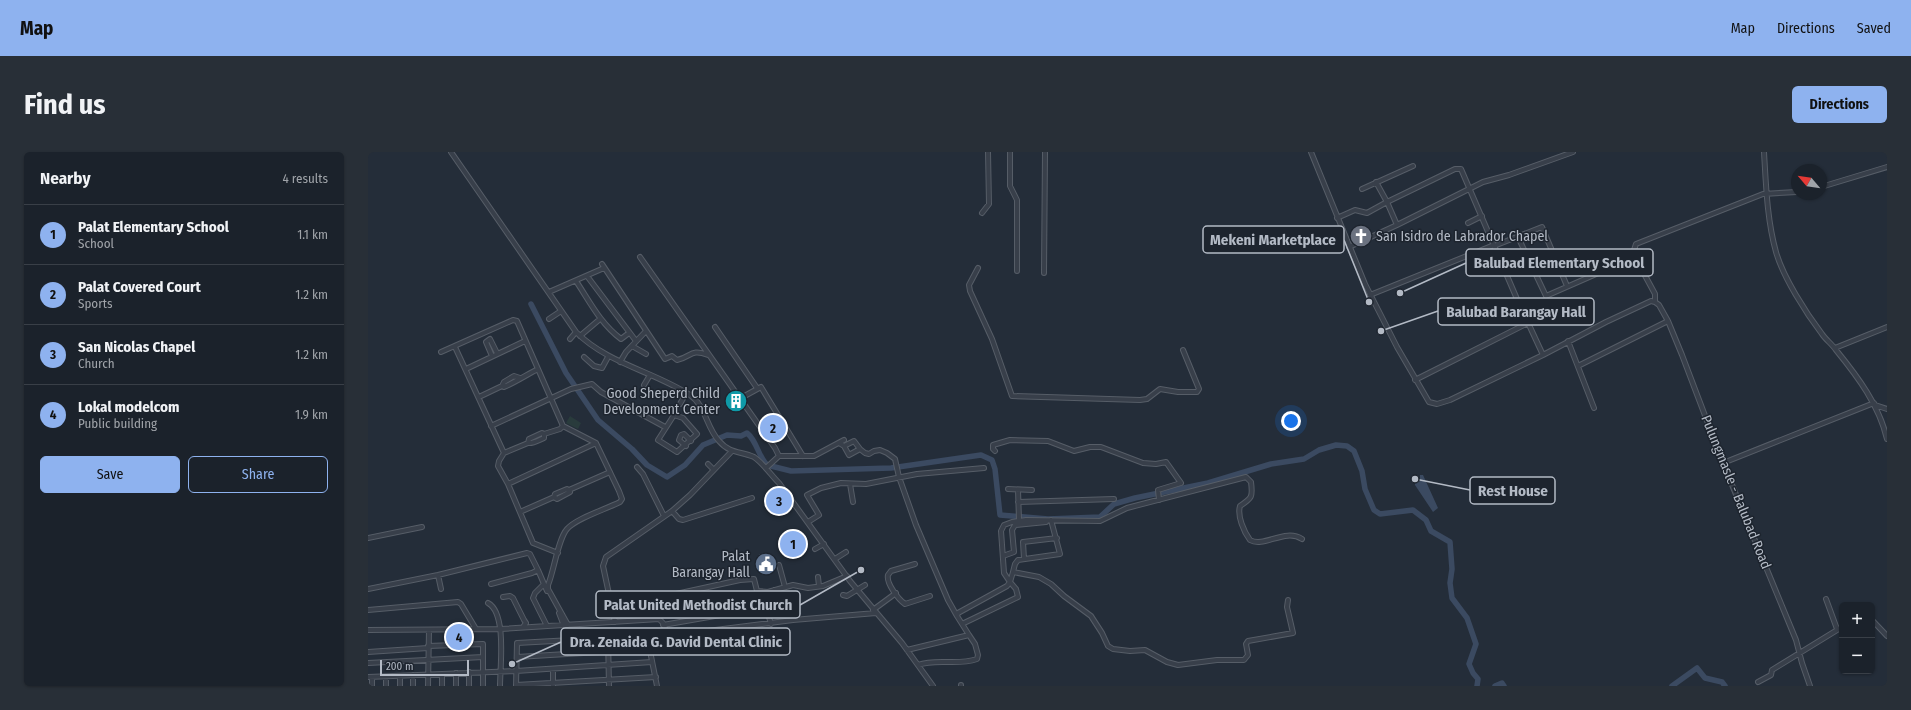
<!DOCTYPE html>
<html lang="en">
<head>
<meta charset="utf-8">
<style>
	:root { --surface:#1b222b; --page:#282f37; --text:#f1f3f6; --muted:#a0a4a9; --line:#393f47; --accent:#8eb2ef }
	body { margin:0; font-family:"Fira Sans Condensed",sans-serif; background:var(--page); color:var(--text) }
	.controls { position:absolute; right:12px; bottom:12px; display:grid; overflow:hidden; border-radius:6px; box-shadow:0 1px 3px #0004 }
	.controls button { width:36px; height:36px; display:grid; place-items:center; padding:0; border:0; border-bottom:1px solid var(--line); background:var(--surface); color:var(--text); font:20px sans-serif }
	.compass { position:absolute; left:1423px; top:12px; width:36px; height:36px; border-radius:50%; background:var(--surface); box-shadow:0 1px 3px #0004; rotate:299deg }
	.scale { position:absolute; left:12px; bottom:10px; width:89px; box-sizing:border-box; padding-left:4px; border:2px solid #b3bac5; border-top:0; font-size:11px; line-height:14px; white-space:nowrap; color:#b3bac5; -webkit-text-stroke:3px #1d242e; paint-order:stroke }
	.you { position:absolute; left:923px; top:269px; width:14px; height:14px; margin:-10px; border:3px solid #fff; border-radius:50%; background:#1a73e8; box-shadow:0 0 0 6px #1a73e833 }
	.badge { display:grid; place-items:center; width:26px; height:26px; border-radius:50%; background:var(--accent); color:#111; font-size:13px; font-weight:700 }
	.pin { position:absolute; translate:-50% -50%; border:2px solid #fff; box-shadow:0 1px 4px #0006 }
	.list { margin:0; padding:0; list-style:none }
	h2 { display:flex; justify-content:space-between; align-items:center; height:52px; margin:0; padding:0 16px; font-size:17px }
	h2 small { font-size:13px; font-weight:400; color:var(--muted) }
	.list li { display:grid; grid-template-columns:26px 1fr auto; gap:12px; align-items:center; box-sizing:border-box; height:60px; padding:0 16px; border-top:1px solid var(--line) }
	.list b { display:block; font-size:15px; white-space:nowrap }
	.list p { margin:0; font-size:13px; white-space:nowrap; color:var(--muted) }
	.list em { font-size:13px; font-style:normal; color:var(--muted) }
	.actions { display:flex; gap:8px; padding:12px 16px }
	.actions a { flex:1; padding:9px 0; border:1px solid var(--accent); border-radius:6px; text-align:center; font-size:14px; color:var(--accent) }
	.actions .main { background:var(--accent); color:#111 }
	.map { position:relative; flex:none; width:1519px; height:534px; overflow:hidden; border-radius:6px }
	header { display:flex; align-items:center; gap:24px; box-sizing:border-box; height:56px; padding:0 20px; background:var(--accent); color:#111 }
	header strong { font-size:19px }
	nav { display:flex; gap:22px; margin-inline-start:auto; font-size:14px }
	.intro { display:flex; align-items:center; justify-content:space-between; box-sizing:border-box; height:96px; padding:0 24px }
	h1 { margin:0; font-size:28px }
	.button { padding:10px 18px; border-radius:6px; background:var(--accent); color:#111; font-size:14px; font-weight:700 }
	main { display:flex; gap:24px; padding:0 24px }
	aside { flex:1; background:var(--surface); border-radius:6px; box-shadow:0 1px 3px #0004 }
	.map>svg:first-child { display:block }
</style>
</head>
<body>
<header>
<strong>Map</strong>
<nav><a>Map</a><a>Directions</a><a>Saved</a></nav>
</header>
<div class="intro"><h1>Find us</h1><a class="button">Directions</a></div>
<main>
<aside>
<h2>Nearby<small>4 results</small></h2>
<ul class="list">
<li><span class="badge">1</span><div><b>Palat Elementary School</b><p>School</p></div><em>1.1 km</em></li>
<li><span class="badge">2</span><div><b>Palat Covered Court</b><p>Sports</p></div><em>1.2 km</em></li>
<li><span class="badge">3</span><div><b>San Nicolas Chapel</b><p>Church</p></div><em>1.2 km</em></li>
<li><span class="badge">4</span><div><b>Lokal modelcom</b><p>Public building</p></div><em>1.9 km</em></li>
</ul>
<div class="actions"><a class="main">Save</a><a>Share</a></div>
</aside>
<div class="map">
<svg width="1519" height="534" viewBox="0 0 1519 534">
	<rect width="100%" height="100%" fill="#242d39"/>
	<path fill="#293b3c" d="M 202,264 L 213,271 L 210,277 L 198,271 Z"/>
	<path fill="#3b4a61" d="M 1052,323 L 1055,323 L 1070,356 L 1065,360 L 1047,333 L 1047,331 L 1052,329 Z"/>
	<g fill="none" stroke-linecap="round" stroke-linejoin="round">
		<path stroke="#3b4a61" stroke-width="5.5" d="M 163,152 L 198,221 L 230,268 L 264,297 L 279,313 L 299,325 L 317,313 L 335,293 L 359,283 L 373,284 L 379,281 C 389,289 390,304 399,313 L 423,319 L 523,316 L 613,303 L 624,308 L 627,317 L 632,363 L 680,367 L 732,365 L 746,352 L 767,346 L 840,331 L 903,312 L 936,307 L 951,298 L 968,293 L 979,294 L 986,299 L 994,319 L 997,337 L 1006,358 L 1012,362 L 1045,358 L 1058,368 L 1063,379 L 1082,390 L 1084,417 L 1082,431 L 1084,446 L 1099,466 L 1108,492 L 1101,512 L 1105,521 L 1110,527 L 1109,534
			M 1127,534 L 1134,531 L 1136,534
			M 1304,534 L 1329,516 L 1337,526 L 1354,530 L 1357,534"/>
		<g stroke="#565d67" stroke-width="6">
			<path id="minor" d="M 83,0 L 208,180 C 240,212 285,219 322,243 C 338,254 338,275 351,289 C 362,302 373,299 386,305 C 395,311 403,323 411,331 L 482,429 L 534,491 L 565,534
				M 642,0 L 642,34 L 649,48 L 649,119
				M 943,0 L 997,132 L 1029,195 L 1061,250 L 1069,252 L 1082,248 L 1175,203 L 1238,170 L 1283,149 L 1287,150
				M 1396,0 C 1398,33 1399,68 1408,100 C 1415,125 1438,161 1454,182 C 1458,188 1464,192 1468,198 C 1490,225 1511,253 1519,287
				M 1008,30 L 1019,50 L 1087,17 L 1093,17 L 1149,147 L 1175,203
				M 1453,35 L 1519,15
				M 994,37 L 1045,14
				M 614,61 L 621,52 L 620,0
				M 969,66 L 987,58 L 999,61 L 1019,50 L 1029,73
				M 1100,71 L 1114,64
				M 1150,85 L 1178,144 L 1267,105
				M 1126,94 L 1174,75 L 1199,134
				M 957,95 L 978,86
				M 981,95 L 1029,73 L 1115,30 L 1141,23 L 1205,0
				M 272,105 L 407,296 L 411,304
				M 234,112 L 297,207 L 304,204 L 309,208 C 324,205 322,196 340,203
				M 610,116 L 601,133 L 602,139 L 624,187 L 644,244 L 772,248 L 779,247 L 792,237 L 810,240 L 829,240 L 831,237 L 815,198
				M 676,121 L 677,0
				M 219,124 L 268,189
				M 208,129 C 222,150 232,171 253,187 L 261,181
				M 181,140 L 236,116
				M 1002,143 L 1126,93
				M 1287,150 L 1291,153 L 1300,169 L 1314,203 L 1355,311 L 1428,488 L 1434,511 L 1442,534
				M 1287,150 L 1287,142 L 1267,105 L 1266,98 L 1268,92 L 1395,42 L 1429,40
				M 181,167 L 193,159
				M 1105,169 L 1149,147
				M 347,175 L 389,236
				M 212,184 L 232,167
				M 202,187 L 208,180
				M 1200,189 L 1226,256
				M 264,194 L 278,202
				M 87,195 L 136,301
				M 1467,196 L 1519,175
				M 73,200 L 145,168 L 149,169 L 195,274 L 228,291 L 251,339 L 254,347 L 252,350 C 236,358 209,366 199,377 C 190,387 186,419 180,433 L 180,437 L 200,473
				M 124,204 L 118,190 L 122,187 L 129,201
				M 216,205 L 226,214 L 234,216 L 240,205
				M 252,210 L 258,200 L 278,179
				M 1210,214 L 1300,169
				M 98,217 L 157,189
				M 1047,228 L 1160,171
				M 276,233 L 282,223
				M 134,234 L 136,230 L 146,224 L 152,226
				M 111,245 L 134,234 L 136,235 C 148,230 158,223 170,217
				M 371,247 L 393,235 L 435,304
				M 312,252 L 318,241
				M 1507,253 L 1519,257
				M 306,263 L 315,266 L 329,282 L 309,300 L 290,288 Z
				M 123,274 L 203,237 L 224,232 L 233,240 L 297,275
				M 160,291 C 165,292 171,288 176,286 L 176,282
				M 471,291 L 476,294 L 481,303 L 492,297 L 486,289 L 476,294
				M 318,294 L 311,288 L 313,283 L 316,282 L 323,289
				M 492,297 L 497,301 L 501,302 L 506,299 L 512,298 L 519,301 L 527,307 L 531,325 L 548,373 L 580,448 L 589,464
				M 627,299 L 625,297 L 625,293 L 642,288 L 680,289 L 706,299 L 722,295 L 733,295 L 775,311 L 788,312 L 798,310 L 813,331 L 790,338 L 791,348
				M 1355,311 L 1506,251
				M 340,312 L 345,317
				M 269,315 L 275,322 L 296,364
				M 398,316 L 411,304 L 446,304 L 476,288
				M 140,332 L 228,291
				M 482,332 L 485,350
				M 640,337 L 664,338
				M 201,338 L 242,320
				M 650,338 L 651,368
				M 650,350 L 746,347
				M 304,359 L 311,367 L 315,368 L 384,346
				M 152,360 L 186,345 L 189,347 L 202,340 L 199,337 L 187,342 L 186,345
				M 440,370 L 451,363 L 439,343 L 453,336 L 473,331 L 498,332 L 549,322 L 616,316
				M 0,386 L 54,375
				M 447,397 L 456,392
				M 190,401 L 165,391 L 140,332 L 130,314 L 131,309 L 136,301 L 160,291 L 161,287 L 174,281 L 176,282 L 192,277 L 195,274
				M 635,404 L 646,400 L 644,378 L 647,373 L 678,370
				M 467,407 L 478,400
				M 656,407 L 655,390 L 689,386
				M 547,412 L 523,419 L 520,423 C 518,431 530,447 537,452 L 562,444
				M 411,413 L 417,435
				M 645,420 L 647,412 L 650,408 L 692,402 L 683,368
				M 70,423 L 73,437
				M 450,425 L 451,434
				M 123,432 L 164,421 L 170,418 L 179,439
				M 176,432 L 167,441 L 165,446 L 179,474
				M 0,437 L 70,423 L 159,401 L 162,402 L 170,418
				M 406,438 L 409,454
				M 396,440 L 398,455 L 403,472
				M 475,443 L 479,444 L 497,433
				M 135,445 L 142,444 L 145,446 L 156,468 L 158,471 L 155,475
				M 1458,447 L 1469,477
				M 120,451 C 139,461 132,515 132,534
				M 244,456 L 372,428 L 386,427 L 389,439 L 400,440 L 425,433 L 440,436 L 455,434 L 479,424
				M 0,458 L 90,450 L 93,452 L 108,477
				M 505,458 L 528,441
				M 191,461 L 196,474
				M 1504,468 L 1519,484
				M 247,470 L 235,414 L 238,405 L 304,359 L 322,343 L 364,299
				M 594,472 L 650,445 L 648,437 L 642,430 L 645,420 L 671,425 L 683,432 L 696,444 L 723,464 L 734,481 L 740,494 L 745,497 L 762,499 L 777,498 L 799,510 L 810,513 L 849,508 L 876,508 L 880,503 L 878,492 L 880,489 L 925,481 L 919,455 L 920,448
				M 295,473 L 398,455
				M 0,478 L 133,477 L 291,467 L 295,471 L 300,484 L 425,468 L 508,461
				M 240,485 L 241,534
				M 60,494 L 115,492 L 115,534
				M 539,498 L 601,483 L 589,464 L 590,461 L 639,434 L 642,430 L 636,421 L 633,379 L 636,373 L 644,370 L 658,368 L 732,369 L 759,356 L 878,325 L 883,330 C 885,345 884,346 872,354 C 869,364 876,380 882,388 C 896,396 917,376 934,387
				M 0,500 L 60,496
				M 149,505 L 282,497
				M 0,511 L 115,505
				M 550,513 C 569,506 589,514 609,507 L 610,503 L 607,492 L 601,483
				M 185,517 L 185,534
				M 0,525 L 148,519 L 284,510
				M 1390,530 L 1403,523 L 1404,518 L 1474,475
				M 148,533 L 288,525
				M 593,533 L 593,534
				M 4,534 L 4,525
				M 18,534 L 18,525
				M 32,534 L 32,524
				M 45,534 L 45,523
				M 60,534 L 61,478
				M 74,534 L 74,522
				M 88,534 L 88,521
				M 101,534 L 101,520
				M 148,534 L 149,491 L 277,484 L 280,489 L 289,534"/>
		</g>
		<use href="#minor" stroke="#383f4a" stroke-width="4"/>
	</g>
	<defs>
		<g id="church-disc" transform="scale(1.15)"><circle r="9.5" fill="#6b7280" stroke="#1d242e"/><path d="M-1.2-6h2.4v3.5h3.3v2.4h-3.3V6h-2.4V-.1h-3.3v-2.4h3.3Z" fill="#fff"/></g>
		<g id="building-disc" transform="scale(1.15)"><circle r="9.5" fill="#0f9aa8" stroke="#1d242e"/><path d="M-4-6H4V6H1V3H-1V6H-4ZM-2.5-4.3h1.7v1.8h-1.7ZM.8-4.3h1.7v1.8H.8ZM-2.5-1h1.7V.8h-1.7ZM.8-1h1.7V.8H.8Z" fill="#fff"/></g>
		<g id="civic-disc" transform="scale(1.15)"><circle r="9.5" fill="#5c6f8a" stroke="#1d242e"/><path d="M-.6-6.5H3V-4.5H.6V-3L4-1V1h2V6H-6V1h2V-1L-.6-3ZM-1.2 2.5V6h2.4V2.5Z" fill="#fff"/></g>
	</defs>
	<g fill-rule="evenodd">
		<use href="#church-disc" x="993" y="84"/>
		<use href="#building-disc" x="368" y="249"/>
		<use href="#civic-disc" x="398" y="412"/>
	</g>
	<g text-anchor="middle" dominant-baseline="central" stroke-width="3" stroke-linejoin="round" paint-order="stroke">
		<g font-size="14" fill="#b3bac5" stroke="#1d242e" text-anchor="end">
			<text x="1008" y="84" text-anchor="start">San Isidro de Labrador Chapel</text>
			<text x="352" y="241">Good Sheperd Child<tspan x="352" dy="16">Development Center</tspan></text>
			<text x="382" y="404">Palat<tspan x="382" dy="16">Barangay Hall</tspan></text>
		</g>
		<g font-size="14" fill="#b3bac5" stroke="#1d242e">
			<text transform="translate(1368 340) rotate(68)">Pulungmasle - Balubad Road</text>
		</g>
	</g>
	<path fill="none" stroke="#b3bac5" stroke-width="1.5" d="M1001 150L976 88M1032 141L1098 111M1013 179L1070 159M1047 327L1102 338M493 418L432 453M144 512L193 490"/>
	<g fill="#b3bac5" stroke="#1d242e" stroke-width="1.5">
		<circle cx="1001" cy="150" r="4"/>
		<circle cx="1032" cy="141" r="4"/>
		<circle cx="1013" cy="179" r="4"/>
		<circle cx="1047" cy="327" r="4"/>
		<circle cx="493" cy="418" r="4"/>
		<circle cx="144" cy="512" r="4"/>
	</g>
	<g fill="#1d242e" stroke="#b3bac5" stroke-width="1.5">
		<rect x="835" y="74" width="141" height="27" rx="4"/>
		<rect x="1098" y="97" width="187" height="27" rx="4"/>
		<rect x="1070" y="146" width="156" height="27" rx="4"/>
		<rect x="1102" y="325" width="85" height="27" rx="4"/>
		<rect x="228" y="439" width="204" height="27" rx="4"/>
		<rect x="193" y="476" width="229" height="27" rx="4"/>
	</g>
	<g font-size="15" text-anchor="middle" font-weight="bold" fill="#b3bac5">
		<text x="905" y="93">Mekeni Marketplace</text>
		<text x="1191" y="116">Balubad Elementary School</text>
		<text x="1148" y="165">Balubad Barangay Hall</text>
		<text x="1145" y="344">Rest House</text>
		<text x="330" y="458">Palat United Methodist Church</text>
		<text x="308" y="495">Dra. Zenaida G. David Dental Clinic</text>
	</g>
</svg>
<div class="controls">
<button>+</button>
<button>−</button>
</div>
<svg class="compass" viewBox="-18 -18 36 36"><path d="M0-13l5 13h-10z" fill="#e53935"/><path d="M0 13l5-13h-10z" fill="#a0a4a9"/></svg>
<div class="scale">200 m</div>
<div class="you"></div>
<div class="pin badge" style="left:425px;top:392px">1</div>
<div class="pin badge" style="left:405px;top:276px">2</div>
<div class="pin badge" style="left:411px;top:349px">3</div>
<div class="pin badge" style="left:91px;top:485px">4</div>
</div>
</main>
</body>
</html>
